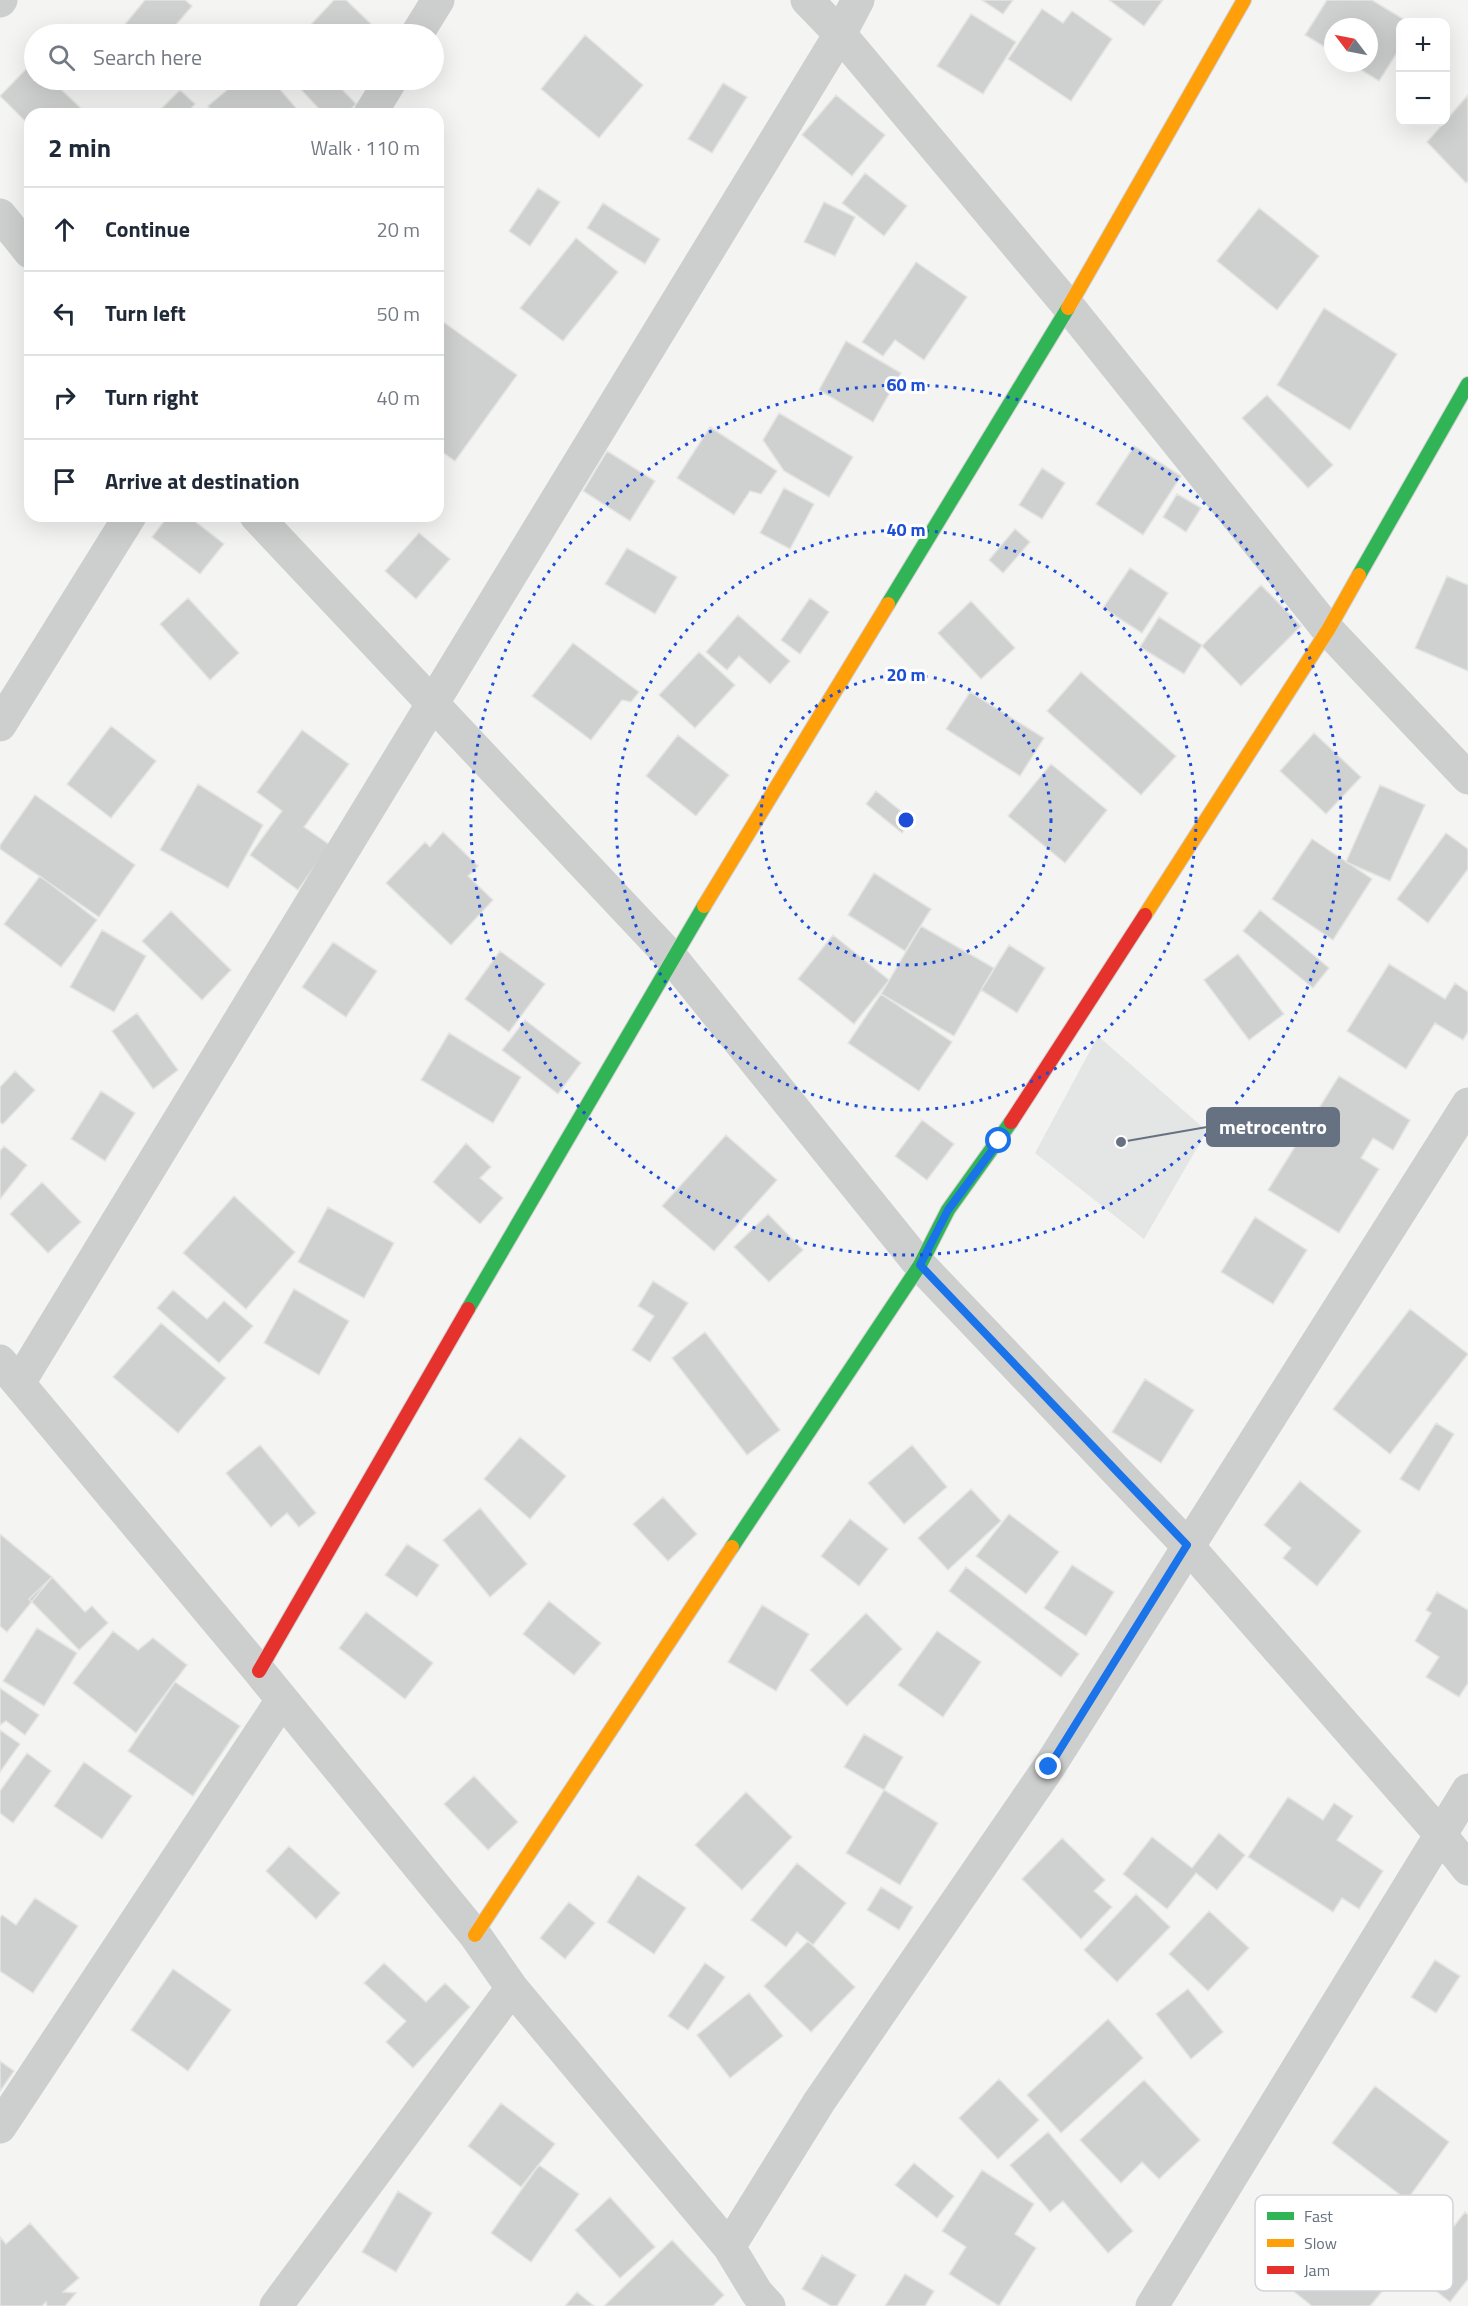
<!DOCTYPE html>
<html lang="en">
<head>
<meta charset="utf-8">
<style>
	:root { --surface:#fff; --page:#f6f6f7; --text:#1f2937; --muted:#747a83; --line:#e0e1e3 }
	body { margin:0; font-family:"Titillium Web",sans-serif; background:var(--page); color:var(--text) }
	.controls { position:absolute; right:18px; top:18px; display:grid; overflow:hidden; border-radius:12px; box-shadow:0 6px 24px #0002 }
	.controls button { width:54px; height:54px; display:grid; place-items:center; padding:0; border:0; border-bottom:2px solid var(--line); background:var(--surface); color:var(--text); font:30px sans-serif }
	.compass { position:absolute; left:1324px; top:18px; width:54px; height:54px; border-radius:50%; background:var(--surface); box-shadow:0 6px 24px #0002; rotate:302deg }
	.stop { position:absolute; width:18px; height:18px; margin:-14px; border:4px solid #1a73e8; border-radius:50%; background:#fff }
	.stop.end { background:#1a73e8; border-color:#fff; box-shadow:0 2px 6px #0008 }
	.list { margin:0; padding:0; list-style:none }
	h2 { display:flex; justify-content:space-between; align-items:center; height:78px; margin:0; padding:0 24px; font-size:26px }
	h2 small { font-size:20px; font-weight:400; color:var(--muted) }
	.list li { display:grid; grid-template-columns:39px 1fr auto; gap:18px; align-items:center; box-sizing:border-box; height:84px; padding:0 24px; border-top:2px solid var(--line) }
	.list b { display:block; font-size:22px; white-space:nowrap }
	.list em { font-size:20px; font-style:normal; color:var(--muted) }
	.icon { flex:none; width:33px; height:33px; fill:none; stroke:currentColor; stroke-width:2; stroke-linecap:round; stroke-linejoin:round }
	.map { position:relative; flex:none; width:1468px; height:2306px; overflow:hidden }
	.search { position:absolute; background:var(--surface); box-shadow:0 6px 24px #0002; left:24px; top:24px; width:420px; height:66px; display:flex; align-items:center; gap:15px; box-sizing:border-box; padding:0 21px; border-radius:33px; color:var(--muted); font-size:22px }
	.panel { position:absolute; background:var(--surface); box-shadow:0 6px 24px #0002; left:24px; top:108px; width:420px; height:414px; border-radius:18px }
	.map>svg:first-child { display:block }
</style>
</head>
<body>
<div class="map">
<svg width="1468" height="2306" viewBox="0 0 1468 2306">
	<rect width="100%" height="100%" fill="#f4f4f3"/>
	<path fill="#e4e5e5" d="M 1098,1036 L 1207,1131 L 1144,1239 L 1035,1153 Z"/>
	<path fill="#cfd0d0" stroke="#e4e4e2" stroke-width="1.5" d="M 145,0 L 185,0 L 192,6 L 168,34 L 129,34 L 122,28 Z
		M 334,0 L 346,0 L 372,25 L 364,34 L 302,34 Z
		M 982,0 L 1013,0 L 1003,14 Z
		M 1109,0 L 1163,0 L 1144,26 Z
		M 1327,0 L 1372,0 L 1408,22 L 1400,22 L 1400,48 L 1379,81 L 1350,63 L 1369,63 L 1369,27 L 1333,27 L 1333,52 L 1305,35 Z
		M 1042,9 L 1063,23 L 1072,11 L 1112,39 L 1071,101 L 1008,59 Z
		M 971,14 L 1016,42 L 983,94 L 937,66 Z
		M 585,35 L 643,85 L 599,138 L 541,89 Z
		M 33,62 L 34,80 L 51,80 L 87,114 L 30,114 L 30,126 L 0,96 Z
		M 239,80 L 272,80 L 301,114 L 244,114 L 241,109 L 235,114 L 215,114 L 208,106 Z
		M 292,80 L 333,80 L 356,104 L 346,114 L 324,114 Z
		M 723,83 L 747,97 L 712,153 L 688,139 Z
		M 180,90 L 195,104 L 186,114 L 156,114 Z
		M 836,95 L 885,135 L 852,176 L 802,135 Z
		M 1468,95 L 1468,181 L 1466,183 L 1427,142 Z
		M 865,173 L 907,206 L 884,236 L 842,203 Z
		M 538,188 L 560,202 L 530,246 L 509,231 Z
		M 824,202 L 855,217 L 835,256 L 804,242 Z
		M 603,203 L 660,239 L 645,264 L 587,228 Z
		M 1259,208 L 1319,256 L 1277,310 L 1217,261 Z
		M 576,238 L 618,272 L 563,341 L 520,308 Z
		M 916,262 L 967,297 L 924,360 L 895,340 L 883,356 L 862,342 Z
		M 1324,308 L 1397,354 L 1350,430 L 1277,385 Z
		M 442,321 L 517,375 L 455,461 L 438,449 L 438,326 Z
		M 846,341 L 901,373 L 873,422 L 819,390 Z
		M 1267,395 L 1333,465 L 1308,488 L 1242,418 Z
		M 779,413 L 853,457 L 829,497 L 784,471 L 763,440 Z
		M 710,427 L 777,471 L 761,494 L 750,491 L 734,515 L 677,478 Z
		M 1134,446 L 1181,476 L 1143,535 L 1096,504 Z
		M 607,451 L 655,481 L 630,521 L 583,491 Z
		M 1042,468 L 1065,483 L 1042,519 L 1019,505 Z
		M 784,488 L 814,504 L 790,549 L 760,533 Z
		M 1177,494 L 1201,508 L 1186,532 L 1163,517 Z
		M 168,516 L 188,516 L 224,544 L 200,574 L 152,537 Z
		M 1015,529 L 1030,542 L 1003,573 L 989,560 Z
		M 419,533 L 450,559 L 416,599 L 385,571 Z
		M 627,548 L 677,577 L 655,614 L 605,584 Z
		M 1130,568 L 1168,593 L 1142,633 L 1103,608 Z
		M 1447,576 L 1468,585 L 1468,671 L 1415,648 Z
		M 1261,585 L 1301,626 L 1241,686 L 1202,646 Z
		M 188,598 L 239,653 L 210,680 L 160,624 Z
		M 810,598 L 829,612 L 800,654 L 781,640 Z
		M 971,601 L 1015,648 L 981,679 L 938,633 Z
		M 738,615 L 790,661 L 770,684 L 739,656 L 727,670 L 706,652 Z
		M 1159,617 L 1202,645 L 1184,674 L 1140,647 Z
		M 573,643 L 639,692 L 631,702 L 622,700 L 591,740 L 532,696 Z
		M 699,652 L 735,685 L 695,728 L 659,695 Z
		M 1081,672 L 1176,756 L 1141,795 L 1047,711 Z
		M 970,692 L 1044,738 L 1020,776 L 946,729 Z
		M 111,726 L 156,761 L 111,818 L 67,784 Z
		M 302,730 L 349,764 L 304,827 L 330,845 L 298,890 L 250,855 L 282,811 L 257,792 Z
		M 1314,733 L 1361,777 L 1326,814 L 1280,771 Z
		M 678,735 L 729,775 L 696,816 L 646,776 Z
		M 1051,764 L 1107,810 L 1065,863 L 1008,816 Z
		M 198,784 L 263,825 L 228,888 L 160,850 Z
		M 1380,785 L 1425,805 L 1390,881 L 1346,862 Z
		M 876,791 L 912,820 L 902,833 L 866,804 Z
		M 35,795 L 135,865 L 99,917 L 0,849 L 0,845 Z
		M 443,832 L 478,866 L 468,876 L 493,900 L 451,945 L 386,883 L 425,842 L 430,847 Z
		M 1446,833 L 1468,849 L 1468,869 L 1428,923 L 1397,899 Z
		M 1312,839 L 1372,879 L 1333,940 L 1272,899 Z
		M 874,873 L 931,909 L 905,951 L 848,915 Z
		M 40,876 L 97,920 L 61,967 L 4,924 Z
		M 1260,910 L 1329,968 L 1313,988 L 1243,931 Z
		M 171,911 L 231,970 L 202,1000 L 142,941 Z
		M 921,926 L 994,968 L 954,1036 L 881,994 Z
		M 102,930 L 146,956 L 114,1012 L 70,987 Z
		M 833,935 L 889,980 L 854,1024 L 798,979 Z
		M 333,942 L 377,971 L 346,1017 L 302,987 Z
		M 1009,945 L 1045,968 L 1017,1013 L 981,990 Z
		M 500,951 L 545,984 L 509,1032 L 465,999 Z
		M 1238,954 L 1284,1014 L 1249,1040 L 1204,980 Z
		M 1389,964 L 1445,999 L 1455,983 L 1468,992 L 1468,1032 L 1463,1040 L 1435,1023 L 1406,1069 L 1347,1031 Z
		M 881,994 L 952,1042 L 919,1091 L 848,1043 Z
		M 137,1013 L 178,1070 L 153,1089 L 112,1031 Z
		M 525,1020 L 581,1063 L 558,1094 L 502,1050 Z
		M 449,1033 L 521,1077 L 493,1123 L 421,1080 Z
		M 15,1071 L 35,1090 L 3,1124 L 0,1122 L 0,1087 Z
		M 1339,1076 L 1410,1120 L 1393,1150 L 1373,1138 L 1361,1158 L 1379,1169 L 1339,1233 L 1268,1190 Z
		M 101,1091 L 135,1113 L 105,1161 L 71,1139 Z
		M 922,1120 L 954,1144 L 927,1180 L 895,1156 Z
		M 726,1135 L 777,1180 L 714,1251 L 662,1206 Z
		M 466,1143 L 491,1167 L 480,1178 L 503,1198 L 480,1224 L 433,1182 Z
		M 4,1146 L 27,1165 L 0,1199 L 0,1151 Z
		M 42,1182 L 81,1222 L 48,1253 L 10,1214 Z
		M 234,1196 L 295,1252 L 246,1309 L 183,1253 Z
		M 328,1207 L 394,1243 L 364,1298 L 298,1262 Z
		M 768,1214 L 803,1250 L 769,1282 L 734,1247 Z
		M 1255,1217 L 1307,1250 L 1273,1304 L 1221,1272 Z
		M 653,1281 L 688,1303 L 650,1362 L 632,1350 L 654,1316 L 638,1306 Z
		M 294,1289 L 349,1321 L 319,1375 L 264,1343 Z
		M 173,1290 L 207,1319 L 224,1301 L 253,1326 L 219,1363 L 157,1308 Z
		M 1410,1309 L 1468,1354 L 1390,1454 L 1333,1409 Z
		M 161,1323 L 226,1378 L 178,1433 L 113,1377 Z
		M 705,1332 L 780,1430 L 747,1455 L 672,1358 Z
		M 1145,1379 L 1194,1410 L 1161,1463 L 1112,1432 Z
		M 1436,1423 L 1454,1434 L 1419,1491 L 1400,1479 Z
		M 520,1437 L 566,1476 L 530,1519 L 484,1479 Z
		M 260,1445 L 316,1513 L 299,1527 L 287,1513 L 271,1527 L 226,1473 Z
		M 912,1445 L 947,1487 L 904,1524 L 868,1483 Z
		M 1300,1481 L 1361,1531 L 1317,1586 L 1283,1558 L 1291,1548 L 1264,1525 Z
		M 971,1489 L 1001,1521 L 948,1570 L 918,1538 Z
		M 663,1497 L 697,1534 L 668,1561 L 633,1524 Z
		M 480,1508 L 527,1564 L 490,1597 L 443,1540 Z
		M 1009,1514 L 1059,1552 L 1026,1594 L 976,1556 Z
		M 850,1519 L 888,1549 L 859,1586 L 821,1556 Z
		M 0,1534 L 52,1577 L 7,1632 L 0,1626 Z
		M 407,1544 L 439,1565 L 417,1597 L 385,1575 Z
		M 1072,1565 L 1114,1592 L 1086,1636 L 1044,1608 Z
		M 966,1567 L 1079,1654 L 1061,1677 L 949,1591 Z
		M 52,1577 L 85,1612 L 92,1606 L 108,1623 L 79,1650 L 29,1599 Z
		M 1437,1592 L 1468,1610 L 1468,1683 L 1459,1697 L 1426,1677 L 1439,1657 L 1415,1641 L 1431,1613 L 1426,1610 Z
		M 549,1601 L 601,1643 L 574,1675 L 523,1634 Z
		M 762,1605 L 809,1634 L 776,1691 L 728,1662 Z
		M 366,1612 L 433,1663 L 405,1699 L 339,1648 Z
		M 866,1613 L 902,1649 L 847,1706 L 810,1670 Z
		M 37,1628 L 77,1653 L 44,1706 L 3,1681 Z
		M 113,1631 L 138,1650 L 153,1638 L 187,1665 L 136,1733 L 73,1683 Z
		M 937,1631 L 981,1662 L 943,1717 L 898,1685 Z
		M 175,1682 L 240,1726 L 193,1796 L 128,1751 Z
		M 0,1688 L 39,1715 L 25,1735 L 6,1721 L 0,1725 Z
		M 0,1730 L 20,1744 L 0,1772 Z
		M 864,1734 L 903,1757 L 884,1790 L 844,1767 Z
		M 27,1753 L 51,1771 L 13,1823 L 0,1813 L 0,1791 Z
		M 84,1762 L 132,1796 L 102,1839 L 54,1806 Z
		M 474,1776 L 518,1822 L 488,1850 L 444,1804 Z
		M 884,1790 L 938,1823 L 900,1885 L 846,1853 Z
		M 746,1792 L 792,1837 L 742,1890 L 695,1845 Z
		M 1288,1797 L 1323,1820 L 1334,1803 L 1353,1816 L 1337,1840 L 1383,1871 L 1359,1909 L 1342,1898 L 1333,1912 L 1248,1857 Z
		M 1219,1833 L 1245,1855 L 1217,1890 L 1196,1873 L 1167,1909 L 1123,1874 L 1152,1837 L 1192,1868 Z
		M 1062,1838 L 1105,1880 L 1094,1891 L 1112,1907 L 1081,1939 L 1022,1879 Z
		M 289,1846 L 340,1893 L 316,1919 L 266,1871 Z
		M 797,1863 L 846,1903 L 813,1945 L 797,1932 L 786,1947 L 751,1920 Z
		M 638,1875 L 686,1908 L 654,1954 L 607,1922 Z
		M 881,1887 L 913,1907 L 899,1930 L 867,1910 Z
		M 1136,1894 L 1170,1927 L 1117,1982 L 1084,1950 Z
		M 35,1898 L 78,1926 L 33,1993 L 0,1971 L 0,1918 L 2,1915 L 16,1925 Z
		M 569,1902 L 595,1923 L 565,1959 L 540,1938 Z
		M 1209,1911 L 1249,1948 L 1208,1991 L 1169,1954 Z
		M 808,1941 L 855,1987 L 811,2032 L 764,1986 Z
		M 1435,1960 L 1460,1976 L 1436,2013 L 1411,1997 Z
		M 384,1963 L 426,2002 L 445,1983 L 470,2007 L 413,2068 L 386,2042 L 406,2021 L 364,1983 Z
		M 705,1963 L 725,1977 L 688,2030 L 668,2016 Z
		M 173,1969 L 231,2010 L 188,2071 L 131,2030 Z
		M 1188,1989 L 1223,2032 L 1191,2059 L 1156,2014 Z
		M 749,1993 L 783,2036 L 730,2078 L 697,2035 Z
		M 1108,2019 L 1143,2058 L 1061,2133 L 1027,2095 Z
		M 0,2061 L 14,2071 L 0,2091 Z
		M 999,2079 L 1039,2120 L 998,2159 L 959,2118 Z
		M 1144,2080 L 1200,2140 L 1159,2179 L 1142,2162 L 1121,2183 L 1080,2140 Z
		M 1375,2086 L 1449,2142 L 1407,2200 L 1332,2143 Z
		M 501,2103 L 555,2144 L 521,2187 L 468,2146 Z
		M 1048,2132 L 1133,2231 L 1108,2253 L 1063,2201 L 1050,2212 L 1010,2165 Z
		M 914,2163 L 954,2196 L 937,2218 L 895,2185 Z
		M 539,2165 L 579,2194 L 531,2262 L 491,2233 Z
		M 982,2170 L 1034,2204 L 1015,2234 L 1036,2248 L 999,2306 L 949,2274 L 966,2247 L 942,2231 Z
		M 398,2191 L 432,2213 L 396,2272 L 362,2252 Z
		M 610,2197 L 655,2247 L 620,2278 L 575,2230 Z
		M 1465,2212 L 1468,2215 L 1468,2279 L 1450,2302 L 1416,2275 Z
		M 30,2223 L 79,2278 L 63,2292 L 76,2293 L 65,2306 L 47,2306 L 46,2302 L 42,2306 L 0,2306 L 0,2237 L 6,2244 Z
		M 672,2240 L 724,2295 L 713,2306 L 604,2306 Z
		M 1329,2244 L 1384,2289 L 1370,2306 L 1312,2306 L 1292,2290 Z
		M 822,2255 L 856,2275 L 837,2306 L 831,2306 L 802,2289 Z
		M 905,2274 L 934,2291 L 925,2306 L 885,2306 Z
		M 577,2292 L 594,2306 L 565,2306 Z"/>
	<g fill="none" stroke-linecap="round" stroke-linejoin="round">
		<g stroke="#d0d0d1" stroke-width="16">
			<path id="fast" d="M 1359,575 L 1468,384
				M 888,604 L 1068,308
				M 468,1309 L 704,906
				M 732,1547 L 920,1265 L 948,1210 L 1011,1122"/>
		</g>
		<g stroke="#d0d0d1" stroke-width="16">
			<path id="slow" d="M 1068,308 L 1244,0
				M 704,906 L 888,604
				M 1145,915 L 1328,630 L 1359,575
				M 475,1935 L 732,1547"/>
		</g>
		<g stroke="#d0d0d1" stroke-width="16">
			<path id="jam" d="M 1011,1122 L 1145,915
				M 259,1671 L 468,1309"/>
		</g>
		<path stroke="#cdcece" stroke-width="33" d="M 807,0 L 840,34 L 1069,307 L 1328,630 L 1468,778
			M 0,1 L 1,0
			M 417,34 L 438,0
			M 370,114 L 391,80
			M 0,215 L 30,252
			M 256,516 L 672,958 L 920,1265 L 1187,1545 L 1440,1834 L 1468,1869
			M 0,725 L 130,516
			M 0,1361 L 259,1671 L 475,1935 L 512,1988 L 729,2247 L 757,2293 L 769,2306
			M 19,1383 L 840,34 L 858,0
			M 0,2127 L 282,1700
			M 729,2247 L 819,2102 L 1049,1767 L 1468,1104
			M 276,2306 L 512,1988
			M 1152,2306 L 1468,1790"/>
		<use href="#fast" stroke="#30b455" stroke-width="14"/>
		<use href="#slow" stroke="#ff9f0a" stroke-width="14"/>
		<use href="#jam" stroke="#e5322d" stroke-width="14"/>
	</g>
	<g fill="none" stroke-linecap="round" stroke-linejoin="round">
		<path stroke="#1a73e8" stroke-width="8" d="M 999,1141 L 948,1210 L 920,1265 L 1187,1545 L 1049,1767"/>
	</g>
	<g fill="none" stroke="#1d4ed8" stroke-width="3" stroke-dasharray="3 6">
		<circle cx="906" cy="820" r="145"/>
		<circle cx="906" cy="820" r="290"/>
		<circle cx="906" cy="820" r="435"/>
	</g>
	<rect x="1255" y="2195" width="198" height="96" rx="9" fill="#fff" stroke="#d1d4d9" stroke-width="1.5"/>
	<rect x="1267" y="2212" width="27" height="8" fill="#30b455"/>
	<rect x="1267" y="2239" width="27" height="8" fill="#ff9f0a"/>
	<rect x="1267" y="2266" width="27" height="8" fill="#e5322d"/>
	<g font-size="16" fill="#667181">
		<text x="1304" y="2222">Fast</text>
		<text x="1304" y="2249">Slow</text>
		<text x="1304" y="2276">Jam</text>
	</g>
	<circle cx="906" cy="820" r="9" fill="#1d4ed8" stroke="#fff" stroke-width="3"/>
	<g font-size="18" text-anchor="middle" font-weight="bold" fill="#1d4ed8" stroke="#fff" stroke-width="6" stroke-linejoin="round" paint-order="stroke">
		<text x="906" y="391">60 m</text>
		<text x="906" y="536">40 m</text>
		<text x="906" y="681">20 m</text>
	</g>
	<path fill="none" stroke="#667181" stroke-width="2" d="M1121 1142L1207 1127"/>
	<circle fill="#667181" stroke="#fff" stroke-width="2" cx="1121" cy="1142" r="6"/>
	<rect fill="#667181" stroke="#667181" stroke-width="2" x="1207" y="1108" width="132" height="38" rx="6"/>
	<g font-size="20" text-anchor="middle" font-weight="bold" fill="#fff">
		<text x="1273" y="1134">metrocentro</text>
	</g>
</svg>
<div class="controls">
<button>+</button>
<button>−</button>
</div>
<svg class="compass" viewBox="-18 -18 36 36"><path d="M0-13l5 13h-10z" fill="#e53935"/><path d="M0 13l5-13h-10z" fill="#747a83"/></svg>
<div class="stop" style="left:999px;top:1141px"></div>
<div class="stop end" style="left:1049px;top:1767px"></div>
<div class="search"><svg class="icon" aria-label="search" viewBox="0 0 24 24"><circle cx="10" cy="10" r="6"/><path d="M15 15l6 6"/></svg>Search here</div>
<section class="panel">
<h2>2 min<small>Walk · 110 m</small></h2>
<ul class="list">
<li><svg class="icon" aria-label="ahead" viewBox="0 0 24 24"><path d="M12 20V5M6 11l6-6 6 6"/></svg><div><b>Continue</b></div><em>20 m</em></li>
<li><svg class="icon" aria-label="left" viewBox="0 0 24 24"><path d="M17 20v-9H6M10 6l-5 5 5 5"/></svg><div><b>Turn left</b></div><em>50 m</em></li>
<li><svg class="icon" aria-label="right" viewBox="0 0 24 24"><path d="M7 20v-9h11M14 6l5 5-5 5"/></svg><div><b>Turn right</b></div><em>40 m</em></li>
<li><svg class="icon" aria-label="arrive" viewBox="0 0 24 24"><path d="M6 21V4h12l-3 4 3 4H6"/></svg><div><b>Arrive at destination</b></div></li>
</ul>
</section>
</div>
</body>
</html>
